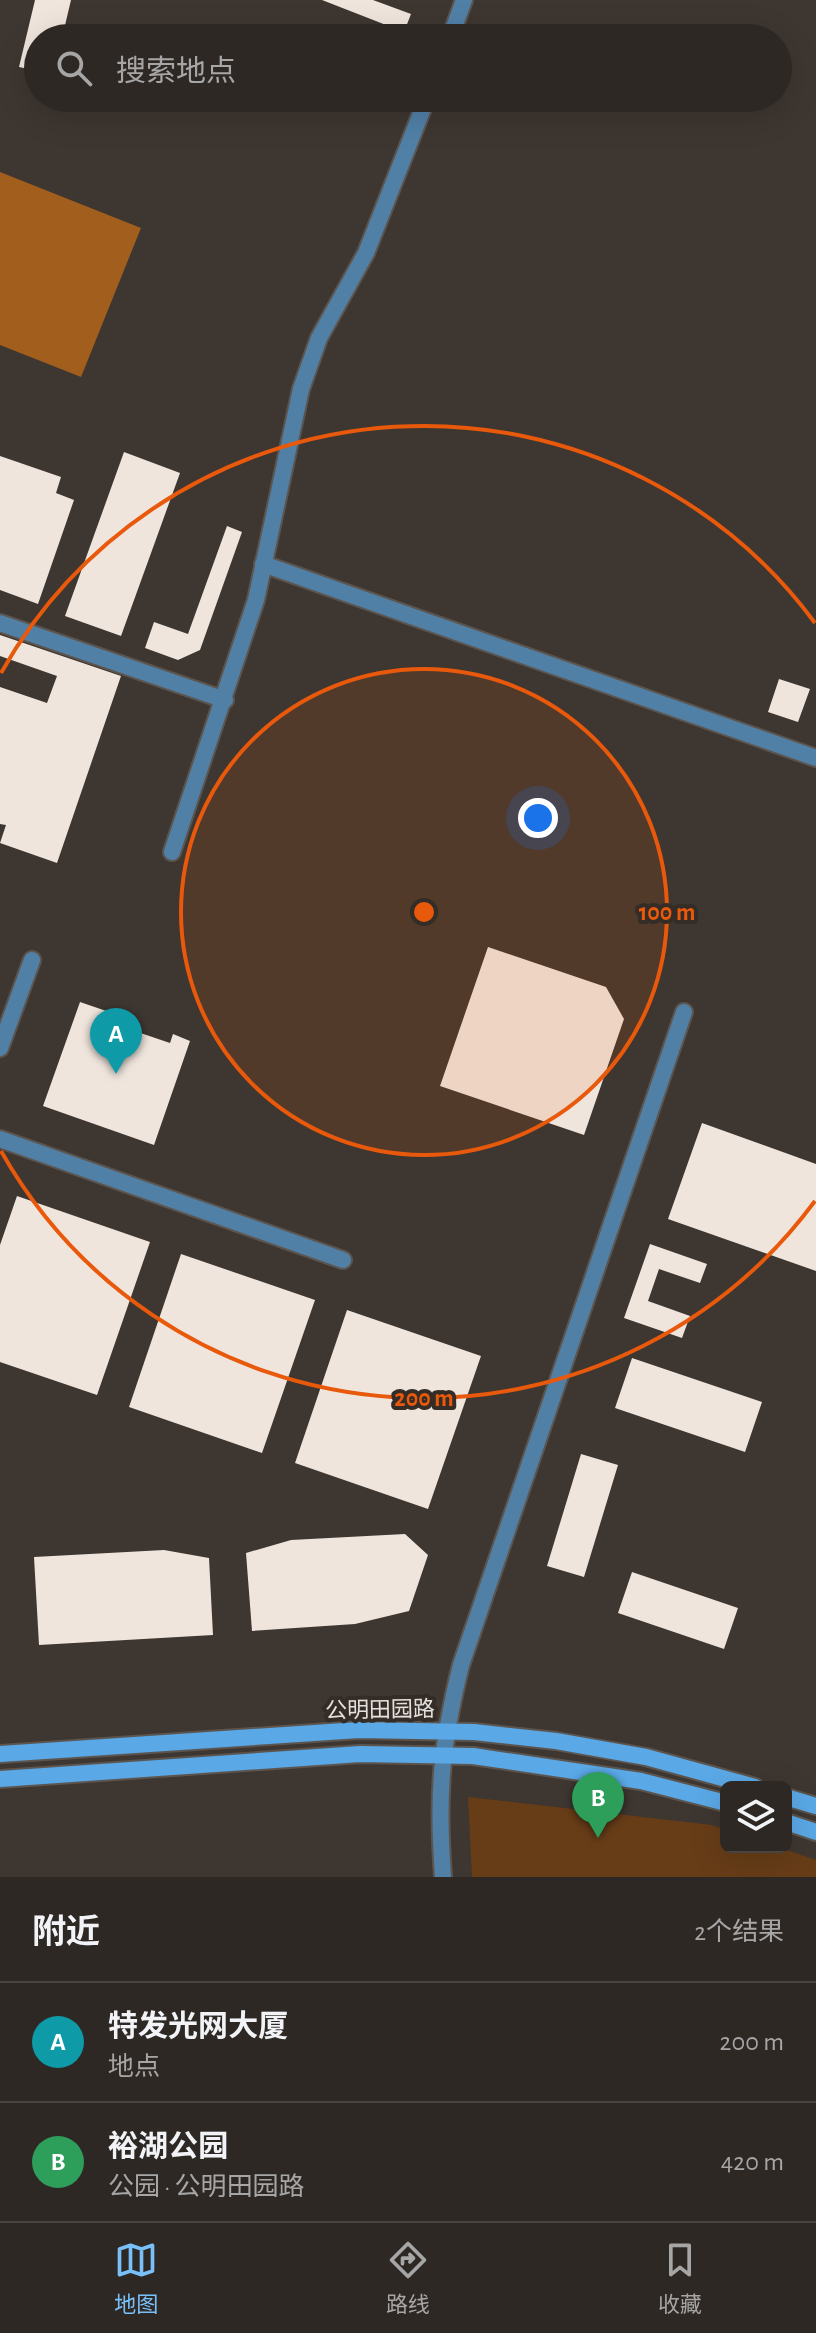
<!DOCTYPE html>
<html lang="zh">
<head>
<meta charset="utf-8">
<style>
	:root { --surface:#2e2824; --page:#36302c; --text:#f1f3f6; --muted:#a7a6a6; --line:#494441; --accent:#79bff8 }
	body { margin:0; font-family:"Alegreya Sans","Noto Sans SC",sans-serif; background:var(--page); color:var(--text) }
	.controls { position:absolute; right:24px; bottom:24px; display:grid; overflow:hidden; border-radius:12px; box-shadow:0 8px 32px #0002 }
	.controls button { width:72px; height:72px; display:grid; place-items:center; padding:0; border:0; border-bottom:2px solid var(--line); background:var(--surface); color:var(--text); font:40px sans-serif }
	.you { position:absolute; left:538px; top:818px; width:28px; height:28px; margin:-20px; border:6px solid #fff; border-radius:50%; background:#1a73e8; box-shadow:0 0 0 12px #1a73e833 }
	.badge { display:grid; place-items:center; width:52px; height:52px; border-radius:50%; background:var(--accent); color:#fff; font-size:26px; font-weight:700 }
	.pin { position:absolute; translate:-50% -66px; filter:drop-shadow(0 2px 4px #0008) }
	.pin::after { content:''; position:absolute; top:42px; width:28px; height:24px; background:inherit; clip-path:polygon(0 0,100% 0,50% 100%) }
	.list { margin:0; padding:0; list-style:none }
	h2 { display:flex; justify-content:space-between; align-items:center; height:104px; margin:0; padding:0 32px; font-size:34px }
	h2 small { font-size:26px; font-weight:400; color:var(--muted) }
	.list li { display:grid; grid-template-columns:52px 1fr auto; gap:24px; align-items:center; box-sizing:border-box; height:120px; padding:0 32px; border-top:2px solid var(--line) }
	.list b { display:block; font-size:30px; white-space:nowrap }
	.list p { margin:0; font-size:26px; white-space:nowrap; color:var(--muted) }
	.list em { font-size:26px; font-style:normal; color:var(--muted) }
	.icon { flex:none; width:44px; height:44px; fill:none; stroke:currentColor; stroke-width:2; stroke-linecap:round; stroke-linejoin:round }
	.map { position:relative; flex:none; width:816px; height:1877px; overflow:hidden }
	.search { position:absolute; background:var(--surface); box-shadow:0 8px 32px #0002; left:24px; right:24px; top:24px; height:88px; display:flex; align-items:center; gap:20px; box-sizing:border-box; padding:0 28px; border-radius:44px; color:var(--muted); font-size:30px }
	.sheet { height:344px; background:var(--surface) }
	nav { display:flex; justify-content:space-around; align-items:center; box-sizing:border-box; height:112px; border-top:2px solid var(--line); background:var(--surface); font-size:22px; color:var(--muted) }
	nav a { display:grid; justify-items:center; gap:4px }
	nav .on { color:var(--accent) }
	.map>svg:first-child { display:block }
</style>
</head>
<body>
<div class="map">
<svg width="816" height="1877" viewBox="0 0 816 1877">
	<rect width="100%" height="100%" fill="#3e3630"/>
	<path fill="#673d17" d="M 468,1797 L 712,1825 L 726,1830 L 726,1847 L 778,1847 L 816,1860 L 816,1877 L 472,1877 Z"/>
	<path fill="#a15e1d" d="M 0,172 L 141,228 L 81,377 L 0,345 Z"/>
	<path fill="#efe5dd" d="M 35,0 L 71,0 L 62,38 L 38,38 L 38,71 L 19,67 Z
		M 322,0 L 373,0 L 411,14 L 404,32 Z
		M 124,452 L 180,473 L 121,636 L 65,616 Z
		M 0,456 L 61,477 L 56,493 L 74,500 L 38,604 L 0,590 Z
		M 227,526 L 242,532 L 200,650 L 178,660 L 145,648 L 154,622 L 188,634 Z
		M 0,635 L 121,676 L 57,863 L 0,843 L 6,825 L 0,824 L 0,687 L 47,703 L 57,676 L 0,656 Z
		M 779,679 L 810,689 L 798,722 L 768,712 Z
		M 488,947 L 606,987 L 624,1019 L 584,1135 L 440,1086 Z
		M 80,1002 L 118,1015 L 114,1024 L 170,1043 L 173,1034 L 190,1041 L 154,1145 L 43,1106 Z
		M 702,1123 L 816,1164 L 816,1271 L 668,1219 Z
		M 17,1196 L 150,1242 L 97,1395 L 0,1362 L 0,1245 Z
		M 650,1244 L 707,1264 L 700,1283 L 659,1269 L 648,1301 L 690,1316 L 682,1338 L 624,1318 Z
		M 181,1254 L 315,1300 L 262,1453 L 129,1407 Z
		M 347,1310 L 481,1356 L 428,1509 L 295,1463 Z
		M 632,1358 L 762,1402 L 745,1452 L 615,1408 Z
		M 581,1454 L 618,1465 L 584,1577 L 547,1566 Z
		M 405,1534 L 428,1555 L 409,1611 L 355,1624 L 252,1631 L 246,1553 L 291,1540 Z
		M 164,1550 L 209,1558 L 213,1635 L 39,1645 L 34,1557 Z
		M 632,1572 L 738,1608 L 724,1649 L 618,1613 Z"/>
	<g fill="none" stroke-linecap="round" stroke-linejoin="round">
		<g stroke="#5c554f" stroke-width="20">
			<path id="street" d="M 450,38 L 464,0
				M 263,564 L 816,758
				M 0,623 L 225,700
				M 172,852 L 256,600 L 301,389 L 319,338 L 366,253 L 427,98
				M 0,1048 L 32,960
				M 0,1139 L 343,1260
				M 443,1877 C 437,1795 441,1745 461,1665 L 684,1012"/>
		</g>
		<g stroke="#5c554f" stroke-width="20">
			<path id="secondary" d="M 0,1754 L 359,1730 L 474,1732 L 556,1741 L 646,1757 L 755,1787
				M 0,1779 L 360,1754 L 473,1756 L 641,1781 L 726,1803
				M 786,1797 L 816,1806
				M 786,1822 L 816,1832"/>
		</g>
		<use href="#street" stroke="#5180a7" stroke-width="16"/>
		<use href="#secondary" stroke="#5aa8e6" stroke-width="16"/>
	</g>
	<circle cx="424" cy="912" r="243" fill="#e8590c" fill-opacity=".12"/>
	<g fill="none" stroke="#e8590c" stroke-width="4">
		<circle cx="424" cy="912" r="243"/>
		<path d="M815 1201A486 486 0 0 1 1 1151M1 673A486 486 0 0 1 815 623"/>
	</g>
	<g text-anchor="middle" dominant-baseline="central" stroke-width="8" stroke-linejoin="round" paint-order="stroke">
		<g font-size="22" fill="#e5e0dd" stroke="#342c26">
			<text transform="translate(380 1710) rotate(-1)">公明田园路</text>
		</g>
	</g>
	<circle cx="424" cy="912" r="12" fill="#e8590c" stroke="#342c26" stroke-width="4"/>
	<g font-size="24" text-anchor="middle" font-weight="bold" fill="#e8590c" stroke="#342c26" stroke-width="8" stroke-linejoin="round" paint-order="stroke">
		<text x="667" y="920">100 m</text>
		<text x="424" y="1406">200 m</text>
	</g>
</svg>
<div class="controls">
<button><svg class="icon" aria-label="layers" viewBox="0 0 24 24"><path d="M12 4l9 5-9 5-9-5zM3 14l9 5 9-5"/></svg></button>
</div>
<div class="you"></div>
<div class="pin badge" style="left:116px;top:1074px;background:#0f9aa8">A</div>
<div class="pin badge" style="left:598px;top:1838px;background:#2e9e5b">B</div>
<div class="search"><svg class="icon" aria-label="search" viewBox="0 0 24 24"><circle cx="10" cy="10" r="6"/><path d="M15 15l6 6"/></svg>搜索地点</div>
</div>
<section class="sheet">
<h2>附近<small>2个结果</small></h2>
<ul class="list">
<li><span class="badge" style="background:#0f9aa8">A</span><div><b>特发光网大厦</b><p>地点</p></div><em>200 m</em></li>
<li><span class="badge" style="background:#2e9e5b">B</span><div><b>裕湖公园</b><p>公园 · 公明田园路</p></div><em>420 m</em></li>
</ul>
</section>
<nav>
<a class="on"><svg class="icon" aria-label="map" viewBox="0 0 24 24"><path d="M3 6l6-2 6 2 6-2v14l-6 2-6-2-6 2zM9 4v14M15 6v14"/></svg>地图</a>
<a><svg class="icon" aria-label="directions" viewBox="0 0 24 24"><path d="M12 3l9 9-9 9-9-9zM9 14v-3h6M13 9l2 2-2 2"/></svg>路线</a>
<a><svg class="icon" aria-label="saved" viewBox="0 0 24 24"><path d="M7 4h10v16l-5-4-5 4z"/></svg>收藏</a>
</nav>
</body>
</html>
